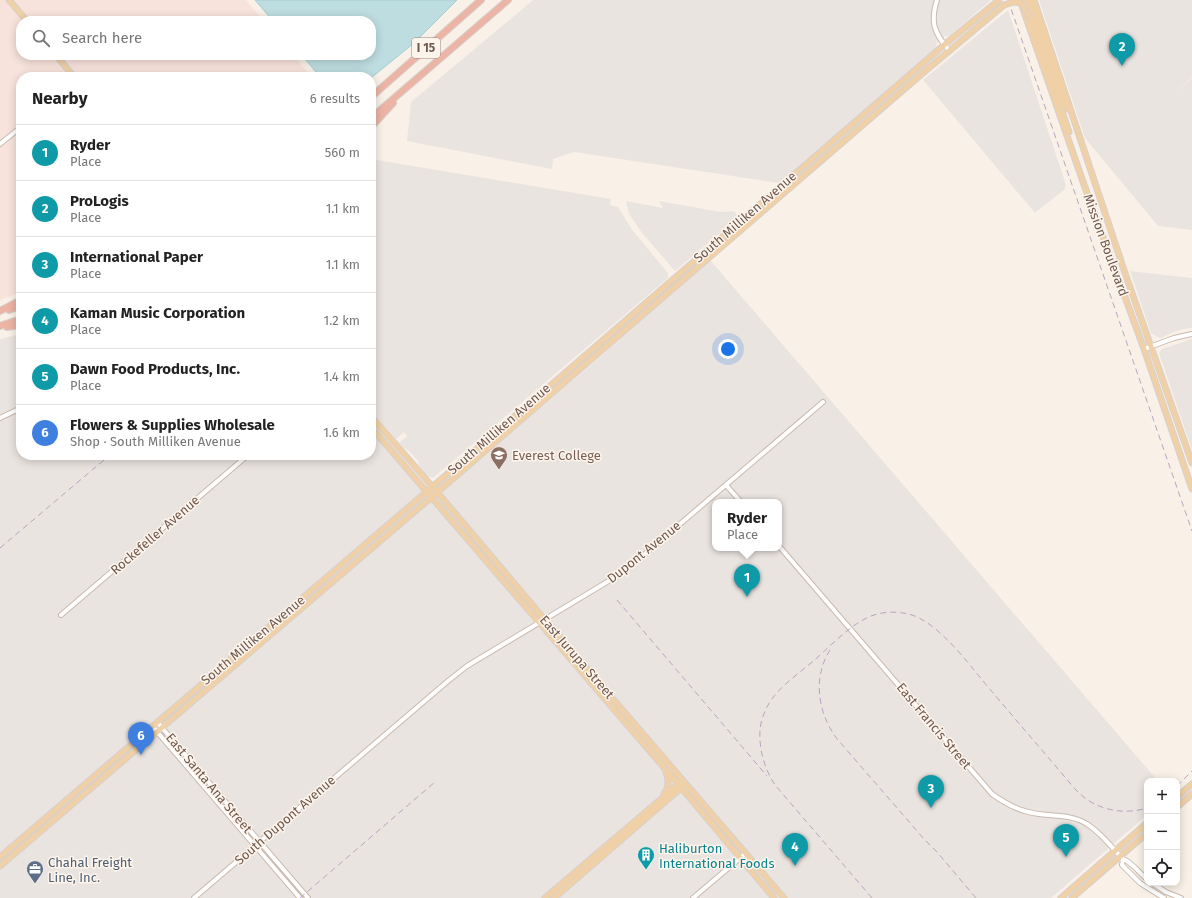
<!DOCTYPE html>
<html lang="en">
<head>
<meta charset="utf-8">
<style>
	:root { --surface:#fff; --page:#f6f6f6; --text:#222; --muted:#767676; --line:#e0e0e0; --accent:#0b8043 }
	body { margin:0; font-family:"Fira Sans",sans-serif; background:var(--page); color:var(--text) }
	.controls { position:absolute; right:12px; bottom:12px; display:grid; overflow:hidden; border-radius:8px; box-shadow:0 2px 10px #0003 }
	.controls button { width:36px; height:36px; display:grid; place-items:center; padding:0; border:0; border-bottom:1px solid var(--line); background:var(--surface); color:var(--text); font:20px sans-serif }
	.you { position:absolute; left:728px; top:349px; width:14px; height:14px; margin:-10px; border:3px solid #fff; border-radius:50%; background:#1a73e8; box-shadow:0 0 0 6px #1a73e833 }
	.badge { display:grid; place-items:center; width:26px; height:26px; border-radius:50%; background:var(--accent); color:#fff; font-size:13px; font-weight:700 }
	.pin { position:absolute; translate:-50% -33px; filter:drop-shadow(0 1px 2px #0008) }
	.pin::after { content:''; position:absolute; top:21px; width:14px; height:12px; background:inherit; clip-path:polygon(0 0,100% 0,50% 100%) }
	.popup { position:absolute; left:712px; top:499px; width:70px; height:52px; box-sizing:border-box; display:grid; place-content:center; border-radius:8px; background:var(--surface); filter:drop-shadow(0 1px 3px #0005); font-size:13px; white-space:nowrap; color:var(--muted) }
	.popup b { font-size:15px; color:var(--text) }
	.popup::after { content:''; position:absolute; left:50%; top:100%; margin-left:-8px; border:8px solid transparent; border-top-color:var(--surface) }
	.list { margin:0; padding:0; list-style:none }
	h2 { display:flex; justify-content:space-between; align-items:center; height:52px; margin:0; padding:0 16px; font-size:17px }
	h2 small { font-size:13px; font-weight:400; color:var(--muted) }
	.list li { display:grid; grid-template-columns:26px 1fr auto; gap:12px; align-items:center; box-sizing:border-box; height:56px; padding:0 16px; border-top:1px solid var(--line) }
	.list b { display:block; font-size:15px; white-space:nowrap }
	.list p { margin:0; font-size:13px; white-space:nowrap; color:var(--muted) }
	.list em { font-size:13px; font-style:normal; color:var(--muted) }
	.icon { flex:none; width:22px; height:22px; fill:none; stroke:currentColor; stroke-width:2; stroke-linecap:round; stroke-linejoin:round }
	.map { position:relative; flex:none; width:1192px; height:898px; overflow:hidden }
	.search { position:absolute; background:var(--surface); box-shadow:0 2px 10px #0003; left:16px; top:16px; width:360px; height:44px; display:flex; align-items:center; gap:10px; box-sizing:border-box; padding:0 14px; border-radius:16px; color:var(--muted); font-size:15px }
	.panel { position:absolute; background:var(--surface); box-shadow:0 2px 10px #0003; left:16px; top:72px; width:360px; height:388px; border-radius:16px }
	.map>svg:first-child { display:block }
</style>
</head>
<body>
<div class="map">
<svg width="1192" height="898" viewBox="0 0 1192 898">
	<rect width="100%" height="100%" fill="#f9f1e7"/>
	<path fill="#f8e3dc" d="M 0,0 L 246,0 L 264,21 L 21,21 L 21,55 L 293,55 L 312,77 L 21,77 L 21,292 L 0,300 Z"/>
	<path fill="#eae4e0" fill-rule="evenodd" d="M 533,0 L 991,0 L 949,36 L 945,36 L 936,44 L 937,47 L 779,183 L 574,152 L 553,159 L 552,169 L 407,141 L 411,102 Z
		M 1039,0 L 1192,0 L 1192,77 L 1176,91 L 1192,78 L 1192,230 L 1158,226 L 1085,138 Z
		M 1008,10 L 1066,185 L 1065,189 L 1035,213 L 923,80 Z
		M 371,159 L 611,199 L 610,205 L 618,207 L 633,231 L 668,273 L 668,278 L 433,478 L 427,476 L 419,466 L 418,461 L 409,451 L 404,448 L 399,443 L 407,436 L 404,432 L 396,439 L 371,410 Z
		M 626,201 L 663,208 L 659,201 L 721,212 L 734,211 L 739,217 L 675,271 L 642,233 L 629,214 Z
		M 710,260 L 1158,781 L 1147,781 L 1147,815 L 1051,898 L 0,898 L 0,339 L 21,334 L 21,455 L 371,455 L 371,431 L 431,500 L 593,363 ZM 715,502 L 779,502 L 779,548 L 715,548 Z
		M 1130,271 L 1192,278 L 1192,328 L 1179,330 L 1160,338 L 1151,333 Z
		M 1192,339 L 1192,450 L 1159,353 L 1162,349 Z"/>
	<path fill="#bedde0" stroke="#a5cdd1" d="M 255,0 L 457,0 L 414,43 L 371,78 L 320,77 L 302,55 L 371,55 L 371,21 L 273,21 Z"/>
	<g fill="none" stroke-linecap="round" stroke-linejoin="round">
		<g stroke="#c9b9ae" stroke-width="6">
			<path id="minor" d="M 937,0 C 930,22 934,33 949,50
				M 0,144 L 21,127
				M 1144,349 L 1174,338 L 1192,334
				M 0,418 L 21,408
				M 726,485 L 741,502
				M 779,546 L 992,794 C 1002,801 1013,808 1025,811 C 1045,818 1068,812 1087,824 C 1101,833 1110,845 1120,856
				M 61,615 L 248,455
				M 157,722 L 308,898
				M 153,727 L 300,898
				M 1147,879 C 1139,873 1132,862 1123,859 L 1122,865 L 1140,883 L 1164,898
				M 1152,883 L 1166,892 L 1181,898
				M 194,898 L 448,681 L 467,666 L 617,576 L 639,559 L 823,402
				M 693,898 L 746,853"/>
		</g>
		<g stroke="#d7d0cd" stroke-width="7">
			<path id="major" d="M 9,0 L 27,21
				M 1020,0 L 1082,179 L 1144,349 L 1192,489
				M 1025,0 L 1069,132
				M 1030,0 L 1062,98 L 1068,109
				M 1034,0 L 1125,273 L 1192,463
				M 56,55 L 74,77
				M 371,416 L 437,492 L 545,620 L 784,898
				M 371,427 L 673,778 L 774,898
				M 664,794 C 669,787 669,781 666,772
				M 1177,797 L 1192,784
				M 1177,807 L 1192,794
				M 0,857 L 543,392 L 944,45 L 999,0
				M 0,866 L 427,501 L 924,72 L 1004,5
				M 545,898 L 680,783
				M 554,898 L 682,787
				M 1061,898 L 1147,823
				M 1072,898 L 1147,833"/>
		</g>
		<g stroke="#d7d0cd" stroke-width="8">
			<path id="highway" d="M 371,97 L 481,0
				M 371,118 L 508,0
				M 371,127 L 393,103
				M 9,310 L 21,306
				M 0,311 L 21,300
				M 0,326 L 21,319
				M 7,327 L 21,325"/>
		</g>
		<use href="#minor" stroke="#fff" stroke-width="4"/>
		<use href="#major" stroke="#f0d1a7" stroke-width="5"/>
		<use href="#highway" stroke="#ecb4a5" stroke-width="6"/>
		<path stroke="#b3a6c1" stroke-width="1" stroke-dasharray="6 4" stroke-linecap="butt" d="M 1008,0 L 1192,531
			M 0,548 L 104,460
			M 617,600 L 767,776
			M 830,650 C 812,678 818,715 838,740 L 924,839 L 937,852 L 976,898
			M 1177,786 L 1192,771
			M 300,898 L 435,782
			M 872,898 L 775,785 C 763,767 756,740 762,719 C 765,710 769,702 775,695 C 785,683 799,673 811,663 C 829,648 849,625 871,616 C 884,611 899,611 912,615 C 942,625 973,670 994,694 C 1021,726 1048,757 1075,789 C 1093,809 1121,816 1147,808"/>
		<g stroke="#d7d0cd" stroke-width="7" stroke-linecap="butt">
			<path id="major-bridge" d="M 1004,5 L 1014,2 L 1021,3 L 1031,19"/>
		</g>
		<use href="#major-bridge" stroke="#f0d1a7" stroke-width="5"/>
	</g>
	<defs>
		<g id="university-pin" transform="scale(0.9)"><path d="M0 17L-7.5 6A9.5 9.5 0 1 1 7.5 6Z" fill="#8d6e63" stroke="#fdf5ec"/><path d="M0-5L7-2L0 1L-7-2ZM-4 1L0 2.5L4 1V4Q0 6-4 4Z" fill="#fff"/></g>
		<g id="building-pin" transform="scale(0.9)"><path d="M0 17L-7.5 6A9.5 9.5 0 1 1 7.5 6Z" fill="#0f9aa8" stroke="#fdf5ec"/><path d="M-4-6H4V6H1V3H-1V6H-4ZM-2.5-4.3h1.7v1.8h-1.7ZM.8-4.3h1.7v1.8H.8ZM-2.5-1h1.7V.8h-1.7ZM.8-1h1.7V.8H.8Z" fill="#fff"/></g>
		<g id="office-pin" transform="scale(0.9)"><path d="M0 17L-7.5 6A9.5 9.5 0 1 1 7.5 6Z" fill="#5c6f8a" stroke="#fdf5ec"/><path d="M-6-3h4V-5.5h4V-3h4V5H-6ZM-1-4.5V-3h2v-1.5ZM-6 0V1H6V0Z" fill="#fff"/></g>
	</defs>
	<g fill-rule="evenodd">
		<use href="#university-pin" x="499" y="455"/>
		<use href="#building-pin" x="646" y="855"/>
		<use href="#office-pin" x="35" y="869"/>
	</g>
	<g text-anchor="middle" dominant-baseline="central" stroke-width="3" stroke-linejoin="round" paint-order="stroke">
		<rect fill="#fdf5ec" stroke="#9a877d" stroke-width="1" x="412" y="38" width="28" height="20" rx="3"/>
		<g font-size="12" font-weight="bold" fill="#6f584e">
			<text x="426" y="48">I 15</text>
		</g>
		<g font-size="13" fill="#6f584e" stroke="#fdf5ec">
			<text transform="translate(745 217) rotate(-41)">South Milliken Avenue</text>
			<text transform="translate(1106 245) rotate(70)">Mission Boulevard</text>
			<text transform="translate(499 429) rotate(-41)">South Milliken Avenue</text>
			<text transform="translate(155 535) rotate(-41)">Rockefeller Avenue</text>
			<text transform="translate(644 552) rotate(-39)">Dupont Avenue</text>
			<text transform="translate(253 640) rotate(-40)">South Milliken Avenue</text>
			<text transform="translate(577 657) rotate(49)">East Jurupa Street</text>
			<text transform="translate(934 726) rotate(50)">East Francis Street</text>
			<text transform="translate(209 783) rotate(50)">East Santa Ana Street</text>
			<text transform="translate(285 820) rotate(-41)">South Dupont Avenue</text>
		</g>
		<g font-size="13" fill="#785e54" stroke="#fdf5ec" text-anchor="start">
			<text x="512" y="455">Everest College</text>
		</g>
		<g font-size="13" fill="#0d838f" stroke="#fdf5ec" text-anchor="start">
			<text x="659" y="848">Haliburton<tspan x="659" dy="15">International Foods</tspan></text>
		</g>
		<g font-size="13" fill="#4e5e75" stroke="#fdf5ec" text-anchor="start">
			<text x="48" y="862">Chahal Freight<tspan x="48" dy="15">Line, Inc.</tspan></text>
		</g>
	</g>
</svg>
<div class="controls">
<button>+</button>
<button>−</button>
<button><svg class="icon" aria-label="locate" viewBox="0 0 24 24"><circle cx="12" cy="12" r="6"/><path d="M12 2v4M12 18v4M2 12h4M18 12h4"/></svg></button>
</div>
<div class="you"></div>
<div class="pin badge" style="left:747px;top:597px;background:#0f9aa8">1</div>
<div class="popup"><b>Ryder</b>Place</div>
<div class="pin badge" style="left:1122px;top:66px;background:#0f9aa8">2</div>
<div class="pin badge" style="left:931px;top:808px;background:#0f9aa8">3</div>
<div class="pin badge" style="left:795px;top:866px;background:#0f9aa8">4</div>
<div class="pin badge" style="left:1066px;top:857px;background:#0f9aa8">5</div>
<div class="pin badge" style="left:141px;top:755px;background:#3f7fe0">6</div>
<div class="search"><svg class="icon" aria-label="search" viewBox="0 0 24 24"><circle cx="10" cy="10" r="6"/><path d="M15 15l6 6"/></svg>Search here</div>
<section class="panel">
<h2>Nearby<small>6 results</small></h2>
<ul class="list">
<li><span class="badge" style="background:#0f9aa8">1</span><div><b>Ryder</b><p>Place</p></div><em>560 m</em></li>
<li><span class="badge" style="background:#0f9aa8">2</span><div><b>ProLogis</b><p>Place</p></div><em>1.1 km</em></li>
<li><span class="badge" style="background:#0f9aa8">3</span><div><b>International Paper</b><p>Place</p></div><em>1.1 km</em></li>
<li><span class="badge" style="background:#0f9aa8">4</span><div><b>Kaman Music Corporation</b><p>Place</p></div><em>1.2 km</em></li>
<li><span class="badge" style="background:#0f9aa8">5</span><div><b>Dawn Food Products, Inc.</b><p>Place</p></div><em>1.4 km</em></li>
<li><span class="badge" style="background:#3f7fe0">6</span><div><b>Flowers &amp; Supplies Wholesale</b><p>Shop · South Milliken Avenue</p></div><em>1.6 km</em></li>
</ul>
</section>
</div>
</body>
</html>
